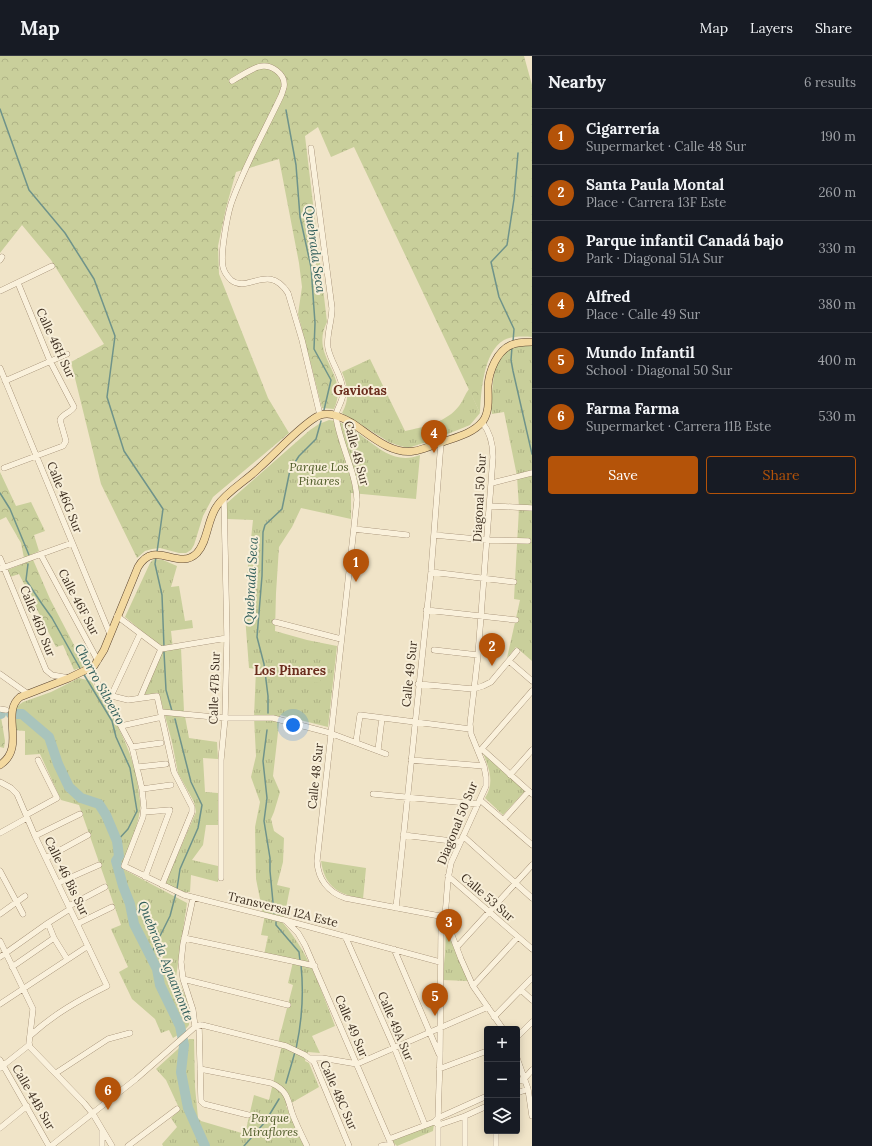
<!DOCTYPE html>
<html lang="en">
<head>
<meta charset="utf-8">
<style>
	:root { --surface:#171b24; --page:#242831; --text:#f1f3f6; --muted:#9ea1a6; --line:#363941; --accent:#b45309 }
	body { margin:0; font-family:Lora,serif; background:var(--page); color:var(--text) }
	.controls { position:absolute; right:12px; bottom:12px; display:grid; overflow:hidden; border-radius:4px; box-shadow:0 2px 10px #0003 }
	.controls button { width:36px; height:36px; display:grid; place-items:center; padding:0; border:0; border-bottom:1px solid var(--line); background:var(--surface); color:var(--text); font:20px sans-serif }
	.you { position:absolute; left:293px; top:669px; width:14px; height:14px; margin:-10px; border:3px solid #fff; border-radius:50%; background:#1a73e8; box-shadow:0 0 0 6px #1a73e833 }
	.badge { display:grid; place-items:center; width:26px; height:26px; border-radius:50%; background:var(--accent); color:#fff; font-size:13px; font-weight:700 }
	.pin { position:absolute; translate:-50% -33px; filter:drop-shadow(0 1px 2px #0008) }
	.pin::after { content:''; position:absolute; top:21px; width:14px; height:12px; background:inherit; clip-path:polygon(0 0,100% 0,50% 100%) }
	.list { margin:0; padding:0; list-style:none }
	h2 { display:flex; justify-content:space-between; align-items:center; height:52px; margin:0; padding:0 16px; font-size:17px }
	h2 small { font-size:13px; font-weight:400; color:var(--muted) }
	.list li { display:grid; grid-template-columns:26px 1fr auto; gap:12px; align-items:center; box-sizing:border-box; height:56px; padding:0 16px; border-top:1px solid var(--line) }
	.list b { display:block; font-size:15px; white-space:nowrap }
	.list p { margin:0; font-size:13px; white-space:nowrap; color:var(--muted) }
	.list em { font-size:13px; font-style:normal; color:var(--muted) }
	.actions { display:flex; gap:8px; padding:12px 16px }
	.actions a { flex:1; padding:9px 0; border:1px solid var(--accent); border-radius:4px; text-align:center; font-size:14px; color:var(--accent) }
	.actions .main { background:var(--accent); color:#fff }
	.icon { flex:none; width:22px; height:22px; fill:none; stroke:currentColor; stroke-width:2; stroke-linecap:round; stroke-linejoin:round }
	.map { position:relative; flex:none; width:532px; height:1090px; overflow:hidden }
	header { display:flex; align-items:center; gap:24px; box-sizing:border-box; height:56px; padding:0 20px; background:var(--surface); border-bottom:1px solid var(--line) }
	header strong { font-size:19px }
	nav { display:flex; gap:22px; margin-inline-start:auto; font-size:14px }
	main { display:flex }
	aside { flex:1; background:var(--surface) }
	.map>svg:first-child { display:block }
</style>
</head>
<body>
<header>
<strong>Map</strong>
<nav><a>Map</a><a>Layers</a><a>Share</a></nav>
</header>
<main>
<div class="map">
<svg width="532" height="1090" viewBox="0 0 532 1090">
	<defs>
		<pattern id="grass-tufts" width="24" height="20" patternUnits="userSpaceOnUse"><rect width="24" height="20" fill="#c9cf9b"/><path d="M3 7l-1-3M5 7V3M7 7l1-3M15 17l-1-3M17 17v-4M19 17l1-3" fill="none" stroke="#aeb285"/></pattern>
		<pattern id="forest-crowns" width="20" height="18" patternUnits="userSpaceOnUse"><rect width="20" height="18" fill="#c9cf9b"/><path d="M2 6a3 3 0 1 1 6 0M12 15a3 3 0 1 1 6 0" fill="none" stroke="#aeb285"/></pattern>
	</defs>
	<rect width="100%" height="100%" fill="#f0e4c8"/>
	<path fill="url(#grass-tufts)" d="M 525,289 L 532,290 L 532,605 L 516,591 L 507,602 L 520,544 L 514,543 L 519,452 L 517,420 L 504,356 L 492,358 L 491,353 C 493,336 491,299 510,292 C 515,290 521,290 525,289 Z
		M 370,303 L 405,375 C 424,371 447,366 459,350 C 463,345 465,338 469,333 L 480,357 L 470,369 L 433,384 L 408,392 L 397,389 L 389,386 L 342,357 C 350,343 348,331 342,316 Z
		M 329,364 C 362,367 383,414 420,399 L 416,443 L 351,437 L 351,463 L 301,452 L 292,471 L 279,491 L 276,537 L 275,575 L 307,584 L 337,590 L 328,671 L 280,659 L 273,720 L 280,736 L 274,756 L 271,763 L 274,775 L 284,782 L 283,806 L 277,829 L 290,832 L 283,867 C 309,897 321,933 335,970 L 312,980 L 320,997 L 308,996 L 305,1005 L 309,1007 L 319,1031 L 286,1050 L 305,1090 L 163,1090 L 162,1088 L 177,1071 L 171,1062 L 180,1054 L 166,1024 L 156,1013 L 189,983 L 194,983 L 195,1031 L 198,1062 L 201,1065 L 245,1078 L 254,1039 L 269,1044 L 282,989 L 278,987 L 293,929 L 288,927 L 293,906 L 264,899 L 268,880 L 261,879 L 265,859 L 263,858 L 256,823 L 255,771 L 260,746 L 251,721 L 256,700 L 254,661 L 256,613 L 249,612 L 245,560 L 255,534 L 255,520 L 247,520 L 253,464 L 227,463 L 227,447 L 310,374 L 319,368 Z
		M 154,503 L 163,504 L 177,510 L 171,531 L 179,530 L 185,565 L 192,564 L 193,572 L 171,575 L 173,593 L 181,592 L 184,655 L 189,682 L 217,686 L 218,703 L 203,702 L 205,736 L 218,737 L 219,769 L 206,769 L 203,789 L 192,804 L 218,810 L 218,826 L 191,819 L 190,836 L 183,836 L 165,828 L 196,756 L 194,746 L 178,717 L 172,686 L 159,637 L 144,639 L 162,592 L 125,561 L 150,507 Z
		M 79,622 L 91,625 C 113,660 136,697 139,739 C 140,744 141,749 140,754 C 137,774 128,793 121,812 L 187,847 L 176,921 L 190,949 L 189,969 L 183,976 L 173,982 L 169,974 L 161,977 L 155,963 L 132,943 L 119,916 L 128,911 L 111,873 L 121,869 L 79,749 L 61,744 L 40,698 L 25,699 L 25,675 L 14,674 L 16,651 L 23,646 L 51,636 Z
		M 483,697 L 525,735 L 503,759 L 485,742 C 495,727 489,712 483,697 Z
		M 321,805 L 366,812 L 363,843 C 339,838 325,832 321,805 Z
		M 446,873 L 468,925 L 442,924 L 445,899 Z
		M 434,1068 L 433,1075 L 397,1090 L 392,1085 Z"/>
	<path fill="url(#forest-crowns)" d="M 0,0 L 524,0 L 532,29 L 532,281 C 524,280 511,280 504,284 C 483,296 481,337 480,357 L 354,91 L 331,101 L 318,71 L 305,80 L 327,266 C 309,301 350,317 334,353 L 322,352 L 298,258 L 302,231 L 299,207 L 279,103 L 236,116 L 226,152 L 218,190 L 219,218 L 268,342 L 289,377 L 213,441 L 203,460 L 194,489 L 191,494 L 186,497 L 179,497 L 160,492 L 152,493 L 145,495 L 137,502 L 101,428 L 71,306 L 104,288 L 51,204 L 22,169 L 0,197 Z
		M 0,416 L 16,450 L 31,446 L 45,475 L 34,479 L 39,495 L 31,499 L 50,543 L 85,610 L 74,614 L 63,589 L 56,591 L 19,518 L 10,521 L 7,514 L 25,507 L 21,487 L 6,461 L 0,464 Z
		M 0,655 L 5,685 L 4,692 L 0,691 Z"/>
	<path fill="#c9cf9b" d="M 377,328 L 390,352 L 380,358 L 367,333 Z
		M 298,610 L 320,611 L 320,627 L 298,626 Z"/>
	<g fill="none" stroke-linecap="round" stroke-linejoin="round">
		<path stroke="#6f938a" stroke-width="1.5" d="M 0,53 L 29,134 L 65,177 L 94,223 L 115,280 L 107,341 L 124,395 L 163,453 L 157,496
			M 286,54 L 296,109 L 300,161 L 311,211 L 315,267 L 314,293 L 331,324 L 324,354
			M 513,286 L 514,273 L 499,241 L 491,206 L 507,189 L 514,143 L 518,97
			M 512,291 L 511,304 L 513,315 L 532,398
			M 0,437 L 10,453 L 29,499
			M 156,501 L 155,508 L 162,539 L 164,591
			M 28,508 L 26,524 L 42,548 L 52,562 L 81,614
			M 164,596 L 166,634 L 172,655
			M 83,617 L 112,665 L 116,681 L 130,712 L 137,755 L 128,773 L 117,785
			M 268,657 L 268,640 L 264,608 L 257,581 L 262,520 L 263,476 L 265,469 L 282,453 L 290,414 L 299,400 L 316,383 L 321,365
			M 175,663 L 191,726 L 202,749 L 198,772 L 180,813 L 177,833
			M 267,674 L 263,705 L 267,742 L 264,765 L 270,802 L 270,815 L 274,857
			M 276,866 L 276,869 L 299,896 L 300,905
			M 150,900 L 170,860 L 176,837
			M 296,993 C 302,965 304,938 301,909
			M 286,1027 L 295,996
			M 244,1090 L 265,1066 L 279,1043"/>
		<path stroke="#a9c4bc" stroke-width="10" d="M 0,658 L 1,658
			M 11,658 L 22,658 L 49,681 L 58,708 L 69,731 L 81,742 L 99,748 L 106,759 L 117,785 L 119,800 L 116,805 L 123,830 L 130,848 L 134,868 L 157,913 L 160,929 L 180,970 L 184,989 L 181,1016 L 188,1052 L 205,1090"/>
		<g stroke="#8d765c" stroke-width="6">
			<path id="minor" d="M 232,25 C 241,20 249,14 258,11 C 271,7 286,18 284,31 C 283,34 282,38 281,40 C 264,76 244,111 231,148 C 227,161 220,199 223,211 C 224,216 227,220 231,224 C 248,238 268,206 288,237 L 302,284 L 320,359
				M 311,92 L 332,252 C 332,266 326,279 328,292 C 331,307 342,319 343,335 C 344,345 335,354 336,361 C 340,389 356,416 357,444 L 317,805 C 318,823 328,836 345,842 L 445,861
				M 0,204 L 2,201
				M 0,235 L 52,210
				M 0,312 L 110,578
				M 5,325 L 67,298
				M 4,412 L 63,390 L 66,385 L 60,364 C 63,357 71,357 74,351 L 50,305 L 18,227
				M 492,427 L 532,417
				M 490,450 L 532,452
				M 354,473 L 407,479
				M 434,479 L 487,484 L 528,485
				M 41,499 L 98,605
				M 0,502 L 46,614 L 52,619 L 69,622
				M 0,513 L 72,487
				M 431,516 L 514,526
				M 426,554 L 516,564
				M 117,560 L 161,593
				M 275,566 L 341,583
				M 161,593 L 227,582
				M 434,594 L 478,599
				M 509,605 L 532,625
				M 89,613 L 104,638 L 132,691 L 142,733 L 144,752 L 143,761 L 124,810 L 184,839 L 284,864 L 440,906
				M 0,618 L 28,638
				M 418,628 L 473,633 L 483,630 L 491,626 L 517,595
				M 104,638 L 128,644 L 157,640 L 174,716 L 192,751 L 192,756 L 162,829
				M 111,640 L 140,578
				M 140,642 L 161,593
				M 0,653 L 6,654
				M 161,656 L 225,662 L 273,662 L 330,677 L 386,698
				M 121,670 L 162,661
				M 356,686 L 360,659 L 470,673
				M 132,691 L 161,687
				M 482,693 L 532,738
				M 378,694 L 382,662
				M 479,696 L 532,635
				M 411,704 L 484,710
				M 138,711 L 166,708
				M 510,719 L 532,694
				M 0,726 L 11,732 L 17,738 L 35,780 L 107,930 C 79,944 54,958 31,979
				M 142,733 L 171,729
				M 373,738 L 478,748
				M 480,744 L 532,789
				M 144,756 L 170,754 L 145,821
				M 26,759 L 57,742 L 38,704
				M 503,764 L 529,735
				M 0,777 L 27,762
				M 403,779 L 460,786
				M 35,780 L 80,758
				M 463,780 L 532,842
				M 46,802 L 88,779
				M 0,815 L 23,858
				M 448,820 L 532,893
				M 221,822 L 221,704 L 225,662 L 227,582 L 224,442
				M 58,827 L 99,809
				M 193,842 L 183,888 L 181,906 L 183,923 L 193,954 L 195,971
				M 69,850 L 105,831
				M 396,852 L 431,516 L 441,386
				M 0,858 L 25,840
				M 445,861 L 461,903 L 473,930 L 503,973
				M 286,865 L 298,877 L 305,889 L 392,1090
				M 48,867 L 54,882 L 67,903
				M 77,868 L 112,851
				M 345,880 L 394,991 L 425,1069
				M 184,882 L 315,910
				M 0,885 L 33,953 L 29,987 L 30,991 L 84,1047 L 93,1058 L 112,1090
				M 457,891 L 532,809
				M 394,893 L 439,998
				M 0,901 L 48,867 L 70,853
				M 12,911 L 54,882
				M 183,923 L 288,949
				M 473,930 L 518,881
				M 521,934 L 532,944
				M 0,948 L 88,890
				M 494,961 L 532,922
				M 199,969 L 201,1045 L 204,1048 L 248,1059
				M 517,981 L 532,966
				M 309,1002 L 322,1002 L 357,1008 L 488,951
				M 517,1002 L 528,1033 L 532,1060
				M 0,1004 L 49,1090
				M 0,1012 L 29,989
				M 200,1013 L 271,1027 C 287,1034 288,1043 292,1057 C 296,1068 302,1080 307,1090
				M 439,1013 L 487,995
				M 56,1017 L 108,983 L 130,977
				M 517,1026 L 524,1023 L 532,1014
				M 517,1037 L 528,1033
				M 465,1060 L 465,1090
				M 437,1068 L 439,1069 L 465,1060 L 487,1050
				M 0,1072 L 27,1050
				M 389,1083 L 434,1066 L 438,1062 L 487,1040
				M 51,1090 L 136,1023 L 195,971 L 202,969 L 286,990 L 305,999 L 314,1006 L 349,1090
				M 102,1090 L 102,1075
				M 128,1090 L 177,1053
				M 381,1090 L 386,1089 L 392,1090
				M 438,1090 L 438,1062 L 440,1001 L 441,876 L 445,861 L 448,823 L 451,807 L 486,730 L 486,721 L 484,710 L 471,678 L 470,668 L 478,599 L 493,401 C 493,388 490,376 482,366
				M 496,1090 L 496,1075"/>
		</g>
		<g stroke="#5b4430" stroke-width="8">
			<path id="major" d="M 0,709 C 27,691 0,657 20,641 L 69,622 L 94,610 L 104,594 L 138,511 C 155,482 178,516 197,497 C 208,485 207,464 217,450 C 227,435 246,425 259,412 C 277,396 293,377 313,363 C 317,360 322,358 327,358 C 336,358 345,363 352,367 C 370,379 391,399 414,395 C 422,394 430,390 437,388 C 452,382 472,379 483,365 C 490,355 488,341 488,330 C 489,315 497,295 511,289 C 517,286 525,286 532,286"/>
		</g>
		<use href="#minor" stroke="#faf1dc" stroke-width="5.5"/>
		<use href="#major" stroke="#f3d9a0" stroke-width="7"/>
	</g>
	<g text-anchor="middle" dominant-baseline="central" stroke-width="4" stroke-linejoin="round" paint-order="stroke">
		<g font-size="12" fill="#3d2e20" stroke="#f7eed8">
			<text transform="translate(56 287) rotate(65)">Calle 46H Sur</text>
			<text transform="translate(357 397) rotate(75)">Calle 48 Sur</text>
			<text transform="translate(65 441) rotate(68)">Calle 46G Sur</text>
			<text transform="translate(479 442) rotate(-87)">Diagonal 50 Sur</text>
			<text transform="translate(79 546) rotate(62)">Calle 46F Sur</text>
			<text transform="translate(38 565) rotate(68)">Calle 46D Sur</text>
			<text transform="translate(409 618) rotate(-84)">Calle 49 Sur</text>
			<text transform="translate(214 632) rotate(-88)">Calle 47B Sur</text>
			<text transform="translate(315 720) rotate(-84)">Calle 48 Sur</text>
			<text transform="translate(457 767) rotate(-68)">Diagonal 50 Sur</text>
			<text transform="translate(67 820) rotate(64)">Calle 46 Bis Sur</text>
			<text transform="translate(488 841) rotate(41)">Calle 53 Sur</text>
			<text transform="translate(283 853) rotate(14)">Transversal 12A Este</text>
			<text transform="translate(352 970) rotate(67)">Calle 49 Sur</text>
			<text transform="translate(396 970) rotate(67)">Calle 49A Sur</text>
			<text transform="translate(339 1039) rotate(66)">Calle 48C Sur</text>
			<text transform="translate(34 1041) rotate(60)">Calle 44B Sur</text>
		</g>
		<g font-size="12" font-style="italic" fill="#4d5a26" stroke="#f7eed8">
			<text x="319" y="410">Parque Los<tspan x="319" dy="14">Pinares</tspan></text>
			<text x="270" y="1061">Parque<tspan x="270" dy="14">Miraflores</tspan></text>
		</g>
		<g font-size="13" font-style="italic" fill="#2f5d5a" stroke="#f7eed8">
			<text transform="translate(315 193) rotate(82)">Quebrada Seca</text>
			<text transform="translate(251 525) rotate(-87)">Quebrada Seca</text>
			<text transform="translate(100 628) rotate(61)">Chorro Silveiro</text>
			<text transform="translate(166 905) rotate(68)">Quebrada Aguamonte</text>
		</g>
		<g font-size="13" font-weight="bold" fill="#6b2e1e" stroke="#f7eed8">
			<text x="360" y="334">Gaviotas</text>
			<text x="290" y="614">Los Pinares</text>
		</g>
	</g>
</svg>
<div class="controls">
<button>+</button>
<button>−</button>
<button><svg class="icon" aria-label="layers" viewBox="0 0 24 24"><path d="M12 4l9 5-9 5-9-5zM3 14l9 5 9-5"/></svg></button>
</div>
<div class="you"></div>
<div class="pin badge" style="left:356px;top:526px">1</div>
<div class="pin badge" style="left:492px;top:610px">2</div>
<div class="pin badge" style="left:449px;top:886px">3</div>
<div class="pin badge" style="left:434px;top:397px">4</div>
<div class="pin badge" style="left:435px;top:960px">5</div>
<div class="pin badge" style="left:108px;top:1054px">6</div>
</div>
<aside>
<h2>Nearby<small>6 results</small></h2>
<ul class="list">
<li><span class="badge">1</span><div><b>Cigarrería</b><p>Supermarket · Calle 48 Sur</p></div><em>190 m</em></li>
<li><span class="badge">2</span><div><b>Santa Paula Montal</b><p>Place · Carrera 13F Este</p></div><em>260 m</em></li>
<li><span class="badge">3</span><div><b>Parque infantil Canadá bajo</b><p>Park · Diagonal 51A Sur</p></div><em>330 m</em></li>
<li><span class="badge">4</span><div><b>Alfred</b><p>Place · Calle 49 Sur</p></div><em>380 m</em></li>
<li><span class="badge">5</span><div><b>Mundo Infantil</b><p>School · Diagonal 50 Sur</p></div><em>400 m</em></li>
<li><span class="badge">6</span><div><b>Farma Farma</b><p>Supermarket · Carrera 11B Este</p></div><em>530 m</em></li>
</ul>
<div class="actions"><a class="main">Save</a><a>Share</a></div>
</aside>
</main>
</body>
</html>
